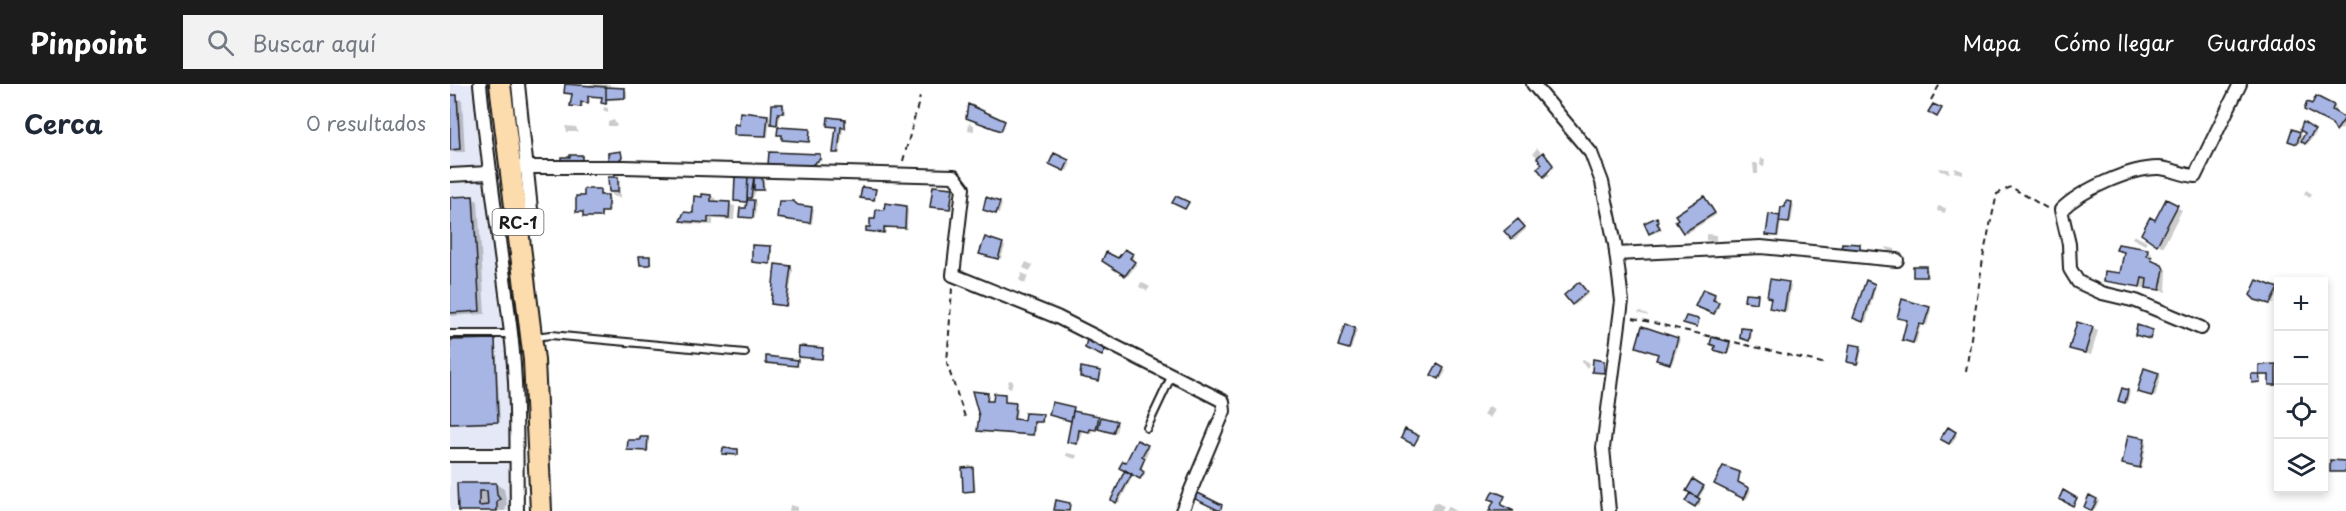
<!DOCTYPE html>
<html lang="es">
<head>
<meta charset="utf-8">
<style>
	:root { --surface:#fff; --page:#f2f2f3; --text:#1f2937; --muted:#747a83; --line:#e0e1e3; --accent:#1c1c1c }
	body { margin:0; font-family:"Playpen Sans",sans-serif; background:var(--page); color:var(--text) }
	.controls { position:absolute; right:18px; bottom:18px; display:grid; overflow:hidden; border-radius:0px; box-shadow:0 3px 9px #0003 }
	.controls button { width:54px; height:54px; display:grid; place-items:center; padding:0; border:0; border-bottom:2px solid var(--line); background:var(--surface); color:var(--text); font:30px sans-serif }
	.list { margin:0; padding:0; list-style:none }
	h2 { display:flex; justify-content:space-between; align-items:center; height:78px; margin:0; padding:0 24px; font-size:26px }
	h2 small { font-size:20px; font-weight:400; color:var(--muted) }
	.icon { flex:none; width:33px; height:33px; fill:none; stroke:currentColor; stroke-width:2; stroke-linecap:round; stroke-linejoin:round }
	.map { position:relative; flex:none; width:1896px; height:427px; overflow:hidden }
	header { display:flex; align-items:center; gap:36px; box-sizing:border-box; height:84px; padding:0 30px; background:var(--accent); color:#fff }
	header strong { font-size:28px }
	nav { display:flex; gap:33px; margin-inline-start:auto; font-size:21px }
	.search { width:420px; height:54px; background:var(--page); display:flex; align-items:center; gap:15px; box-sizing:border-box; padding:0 21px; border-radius:0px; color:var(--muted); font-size:22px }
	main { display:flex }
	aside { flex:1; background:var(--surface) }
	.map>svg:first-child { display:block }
</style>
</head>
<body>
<header>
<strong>Pinpoint</strong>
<div class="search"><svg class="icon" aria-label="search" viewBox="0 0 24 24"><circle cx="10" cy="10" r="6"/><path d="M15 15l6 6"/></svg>Buscar aquí</div>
<nav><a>Mapa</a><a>Cómo llegar</a><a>Guardados</a></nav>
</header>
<main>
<aside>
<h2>Cerca<small>0 resultados</small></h2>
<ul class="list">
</ul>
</aside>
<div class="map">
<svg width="1896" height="427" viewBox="0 0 1896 427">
	<rect width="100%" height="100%" fill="#fff"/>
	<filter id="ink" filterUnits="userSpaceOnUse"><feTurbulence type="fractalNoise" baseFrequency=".0167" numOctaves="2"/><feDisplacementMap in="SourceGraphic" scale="12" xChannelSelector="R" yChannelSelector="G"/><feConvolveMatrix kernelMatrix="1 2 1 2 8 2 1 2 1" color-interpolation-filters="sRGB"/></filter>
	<g filter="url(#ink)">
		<path fill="#e5e9f7" d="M 0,0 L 42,0 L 74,304 L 70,427 L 0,427 Z"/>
		<path fill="#0003" d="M 117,0 L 140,2 L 140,0 L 160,0 L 160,4 L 177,7 L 177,15 L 158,16 L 158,20 L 155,20 L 154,13 L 140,12 L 140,19 L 133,18 L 133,23 L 124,22 L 122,21 L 123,10 L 116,8 Z
			M 0,13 L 12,16 L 15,68 L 0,68 Z
			M 1866,14 L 1886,24 L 1884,28 L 1896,36 L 1893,45 L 1887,46 L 1884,39 L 1863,22 Z
			M 324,21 L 335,23 L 335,30 L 330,29 L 329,41 L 325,41 Z
			M 154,23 L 158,24 L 158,28 L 153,27 Z
			M 318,32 L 320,33 L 318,53 L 285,50 Z
			M 164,36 L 167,42 L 158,42 L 158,38 Z
			M 395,36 L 397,44 L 393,44 L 390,70 L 387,69 L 385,68 L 388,43 L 378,41 Z
			M 519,39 L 524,41 L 524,47 L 518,46 Z
			M 1854,40 L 1866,49 L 1858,60 L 1853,57 L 1857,48 Z
			M 115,42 L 126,43 L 128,48 L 117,48 Z
			M 360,46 L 361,58 L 335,56 L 329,50 Z
			M 1843,47 L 1852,51 L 1849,60 L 1842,58 Z
			M 1087,64 L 1105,83 L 1098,89 L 1100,91 L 1098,93 L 1089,84 L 1094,80 L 1083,69 Z
			M 370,71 L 372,76 L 363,83 L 321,82 Z
			M 605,71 L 621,79 L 617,87 L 601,80 Z
			M 1311,74 L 1315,75 L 1314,83 L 1313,83 L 1308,80 L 1308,90 L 1304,90 L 1303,79 L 1306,79 L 1310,81 Z
			M 1488,84 L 1498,85 L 1500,89 L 1490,87 Z
			M 1505,84 L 1513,87 L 1513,90 L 1504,88 Z
			M 286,93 L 314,95 L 315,107 L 306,107 L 303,114 L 299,114 L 299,118 L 306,119 L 305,134 L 291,132 L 297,126 L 297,118 L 285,117 Z
			M 160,94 L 170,96 L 170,114 L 162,112 Z
			M 425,106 L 426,117 L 412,114 Z
			M 502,106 L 504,107 L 502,125 L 484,123 Z
			M 1856,106 L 1862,110 L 1860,114 L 1854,110 Z
			M 150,107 L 152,112 L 160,114 L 160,128 L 152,128 L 152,133 L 137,133 L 135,128 L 128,127 L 135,114 Z
			M 261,112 L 266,115 L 266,118 L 285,122 L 284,136 L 263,135 L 263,141 L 237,140 L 232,137 L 244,130 Z
			M 22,114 L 28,117 L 35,230 L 0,232 L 0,115 Z
			M 1254,114 L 1266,131 L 1236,150 L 1234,148 Z
			M 1716,117 L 1732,126 L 1713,163 L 1693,150 L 1706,138 Z
			M 550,119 L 552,120 L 549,130 L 537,126 Z
			M 1337,119 L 1344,121 L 1341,139 L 1331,138 L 1329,153 L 1320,151 Z
			M 348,122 L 364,125 L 362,140 L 331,134 Z
			M 1488,122 L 1496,124 L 1495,129 L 1487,127 Z
			M 456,123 L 458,125 L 457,145 L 436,143 L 436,149 L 420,147 L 436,128 Z
			M 1207,134 L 1212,146 L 1202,150 L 1200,149 Z
			M 1070,138 L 1076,145 L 1064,156 L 1056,147 Z
			M 1256,150 L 1266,151 L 1266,157 L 1256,156 Z
			M 1684,151 L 1697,158 L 1695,161 L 1682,154 Z
			M 536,154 L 555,162 L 551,175 L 533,170 Z
			M 1436,163 L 1445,165 L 1445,169 L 1438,167 Z
			M 320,164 L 322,165 L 322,180 L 306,178 Z
			M 1668,165 L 1697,166 L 1702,170 L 1701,176 L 1717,186 L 1716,208 L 1655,197 L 1672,191 L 1675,169 Z
			M 676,167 L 684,173 L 682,176 L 687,180 L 678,192 L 654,177 L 669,176 Z
			M 200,173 L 202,181 L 191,181 Z
			M 576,178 L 583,181 L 580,187 L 573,184 Z
			M 340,183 L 343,185 L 338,222 L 324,221 L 322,219 Z
			M 1465,183 L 1478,185 L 1478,194 L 1464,192 Z
			M 572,189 L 578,192 L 575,200 L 569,196 Z
			M 1321,197 L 1341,201 L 1337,227 L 1323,225 Z
			M 691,198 L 700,203 L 697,207 L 689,203 Z
			M 1808,198 L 1828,206 L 1823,220 L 1809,216 Z
			M 1131,201 L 1138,210 L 1125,221 L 1123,220 Z
			M 1424,201 L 1426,202 L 1416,238 L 1407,235 Z
			M 1253,207 L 1267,213 L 1264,218 L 1270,221 L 1266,230 L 1247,221 Z
			M 1479,224 L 1481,226 L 1477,241 L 1471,240 L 1466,259 L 1456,256 Z
			M 1190,227 L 1198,231 L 1198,232 L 1188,229 Z
			M 896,242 L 907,246 L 901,265 L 892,263 Z
			M 1642,244 L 1648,247 L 1641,271 L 1621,264 Z
			M 1300,246 L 1302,247 L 1301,257 L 1294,255 Z
			M 1227,255 L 1230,256 L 1222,280 L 1210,276 Z
			M 1263,255 L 1282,261 L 1279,270 L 1268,266 Z
			M 44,256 L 46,258 L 50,339 L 0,341 L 0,258 Z
			M 1410,263 L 1412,265 L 1409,280 L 1401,278 Z
			M 1133,275 L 1140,279 L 1137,284 L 1132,278 Z
			M 347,277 L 349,283 L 317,278 Z
			M 1154,278 L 1156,289 L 1146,288 Z
			M 1825,281 L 1828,301 L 1821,300 L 1820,292 L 1811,292 L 1811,299 L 1803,298 L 1803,291 L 1811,291 L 1810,282 Z
			M 987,282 L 996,287 L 991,295 L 983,290 Z
			M 1709,290 L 1711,291 L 1705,313 L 1691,309 Z
			M 559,296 L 563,297 L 561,304 L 557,303 Z
			M 1673,306 L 1680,308 L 1677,319 L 1672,318 Z
			M 537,310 L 539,318 L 556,326 L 557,313 L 557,320 L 567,322 L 566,337 L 575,337 L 592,332 L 594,338 L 586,338 L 585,352 L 531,347 Z
			M 1039,322 L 1045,326 L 1040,334 L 1034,330 Z
			M 623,325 L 625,329 L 668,340 L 666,349 L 649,344 L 642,345 L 642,349 L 632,347 L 629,360 L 621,359 L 623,337 L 603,332 Z
			M 1498,345 L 1507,351 L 1502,360 L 1492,354 Z
			M 1679,353 L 1697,357 L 1692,384 L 1676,381 Z
			M 198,355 L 199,367 L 179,365 L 191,358 Z
			M 688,358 L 699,364 L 691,388 L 695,390 L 693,394 L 684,390 L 669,419 L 663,416 Z
			M 617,369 L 627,371 L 626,375 L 616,372 Z
			M 523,385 L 526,408 L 517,408 L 515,407 Z
			M 1289,389 L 1289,400 L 1301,406 L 1297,415 L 1266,399 Z
			M 1244,397 L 1255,404 L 1248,416 L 1251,418 L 1248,423 L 1237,416 L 1242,409 Z
			M 46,400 L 54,405 L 57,420 L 55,427 L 9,427 L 9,401 Z
			M 1640,413 L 1649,417 L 1644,427 L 1635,423 Z
			M 985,418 L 994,422 L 991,427 L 980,427 Z
			M 340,421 L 347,423 L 347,427 L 339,427 Z
			M 998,422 L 1006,427 L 995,427 Z"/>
		<path fill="#a7b5e4" stroke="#1c1c1c" stroke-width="1.5" fill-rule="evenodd" d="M 115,0 L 156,3 L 156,20 L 151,19 L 152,13 L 138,12 L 138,19 L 131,18 L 131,23 L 120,22 L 122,10 L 114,9 Z
			M 156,3 L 175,4 L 175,14 L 156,15 Z
			M 0,11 L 7,11 L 10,65 L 0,66 Z
			M 1866,12 L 1884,21 L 1882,26 L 1895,34 L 1886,47 L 1882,40 L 1854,26 L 1857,18 L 1862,20 Z
			M 322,20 L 333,20 L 333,29 L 328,29 L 327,41 L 321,40 Z
			M 518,20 L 555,37 L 551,47 L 516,34 Z
			M 1483,20 L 1492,24 L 1487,33 L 1478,28 Z
			M 290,28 L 318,31 L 316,52 L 284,51 L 284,40 L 289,41 Z
			M 378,33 L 395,35 L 395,44 L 391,43 L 388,69 L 383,69 L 386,43 L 377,42 Z
			M 1853,38 L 1865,46 L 1855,60 L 1851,57 L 1855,49 L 1850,46 Z
			M 328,43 L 360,45 L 359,58 L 332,56 L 332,51 L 327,51 Z
			M 1842,45 L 1850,48 L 1847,60 L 1838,57 Z
			M 171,67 L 172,73 L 167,78 L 158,77 L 158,69 Z
			M 319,68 L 370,70 L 370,75 L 360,82 L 318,81 Z
			M 1093,68 L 1103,81 L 1094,93 L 1087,84 L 1092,80 L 1087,74 Z
			M 604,69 L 619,76 L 614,87 L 599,80 Z
			M 120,71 L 132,71 L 132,77 L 111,76 L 111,73 L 120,73 Z
			M 285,91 L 298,91 L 297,118 L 284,117 Z
			M 298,91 L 304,92 L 301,114 L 297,114 Z
			M 304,92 L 312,92 L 313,106 L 304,106 Z
			M 158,93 L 168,93 L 168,108 L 159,108 Z
			M 483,102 L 503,104 L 500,125 L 480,123 Z
			M 412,103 L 426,105 L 424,116 L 410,114 Z
			M 134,105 L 150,105 L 150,111 L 158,111 L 158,128 L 151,128 L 151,133 L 133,133 L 133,128 L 126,128 L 126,112 L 134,112 Z
			M 252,110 L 261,111 L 261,117 L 280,118 L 279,134 L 258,133 L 258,139 L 230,137 L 234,128 L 243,129 L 244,112 L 252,113 Z
			M 23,112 L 30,227 L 0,229 L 0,113 Z
			M 726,112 L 739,118 L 735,125 L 722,119 Z
			M 1254,112 L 1265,129 L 1233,149 L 1225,137 L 1228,135 L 1225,131 Z
			M 536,113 L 550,118 L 546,130 L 533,126 Z
			M 1716,115 L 1728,121 L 1707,161 L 1691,150 L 1700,133 L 1705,136 Z
			M 297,116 L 304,116 L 303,134 L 289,133 L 290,124 L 296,124 Z
			M 329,117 L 343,117 L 348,121 L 362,123 L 360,139 L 327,134 Z
			M 1336,117 L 1342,118 L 1339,139 L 1329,138 L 1331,123 L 1335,123 Z
			M 435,119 L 456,122 L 455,144 L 434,143 L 434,149 L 416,147 L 416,143 L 420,143 L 420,135 L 425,135 L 426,125 L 434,126 Z
			M 1319,130 L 1330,132 L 1327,152 L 1316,151 Z
			M 1207,133 L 1209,138 L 1207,139 L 1210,144 L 1199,150 L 1194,139 Z
			M 1068,135 L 1075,143 L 1061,155 L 1054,147 Z
			M 535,153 L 553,159 L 548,175 L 529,170 Z
			M 1392,159 L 1410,160 L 1410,167 L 1391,166 Z
			M 1668,160 L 1698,165 L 1697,172 L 1702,173 L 1701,176 L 1712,181 L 1714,185 L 1710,206 L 1696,204 L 1697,195 L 1692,194 L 1690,203 L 1654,197 L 1655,187 L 1670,189 L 1674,168 L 1666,166 Z
			M 302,161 L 321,162 L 320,180 L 302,178 Z
			M 675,165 L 683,170 L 680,174 L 685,178 L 675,192 L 652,177 L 656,168 L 668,174 Z
			M 189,172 L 200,172 L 200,181 L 190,181 Z
			M 325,180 L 341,182 L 336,222 L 321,220 Z
			M 1463,182 L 1476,182 L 1476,193 L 1463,193 Z
			M 1320,195 L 1339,198 L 1334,227 L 1319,224 L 1321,214 L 1317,213 Z
			M 1416,196 L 1425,200 L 1413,238 L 1403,234 Z
			M 1807,196 L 1828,204 L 1820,220 L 1805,216 L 1800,211 Z
			M 1129,198 L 1137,208 L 1122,221 L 1114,211 Z
			M 1253,205 L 1265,210 L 1263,216 L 1269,218 L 1264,230 L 1245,222 Z
			M 1295,209 L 1308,210 L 1307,219 L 1294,217 Z
			M 1452,215 L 1480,223 L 1474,241 L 1469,240 L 1463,259 L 1452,256 L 1457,236 L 1447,234 Z
			M 1236,232 L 1249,235 L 1247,243 L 1233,239 Z
			M 1627,238 L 1643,243 L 1635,269 L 1619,265 Z
			M 895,240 L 905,244 L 899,265 L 888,262 Z
			M 1687,241 L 1703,246 L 1700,255 L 1685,251 Z
			M 1192,242 L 1228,254 L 1220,280 L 1206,276 L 1208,270 L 1186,263 Z
			M 1291,244 L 1301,245 L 1299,257 L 1290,254 Z
			M 1262,253 L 1280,258 L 1277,270 L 1264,266 L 1265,262 L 1260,260 Z
			M 45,255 L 48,338 L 0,340 L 0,256 Z
			M 637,255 L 656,264 L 652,272 L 635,264 Z
			M 1400,260 L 1411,262 L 1407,280 L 1397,278 Z
			M 349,262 L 373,264 L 372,275 L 348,273 Z
			M 316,272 L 348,276 L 347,282 L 316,279 Z
			M 1143,275 L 1154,277 L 1154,289 L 1142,288 Z
			M 987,280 L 994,284 L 989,295 L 981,291 Z
			M 1826,280 L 1826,301 L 1819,301 L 1819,291 L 1809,291 L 1810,298 L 1802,299 L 1801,290 L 1809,290 L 1809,281 Z
			M 631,283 L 651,287 L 649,297 L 630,293 Z
			M 1694,284 L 1709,289 L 1702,312 L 1687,308 Z
			M 1672,304 L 1678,306 L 1675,319 L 1668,317 Z
			M 522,307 L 538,309 L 537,317 L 543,317 L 544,309 L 555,310 L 555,318 L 566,319 L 564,335 L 574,336 L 575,329 L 593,330 L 592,338 L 584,338 L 583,351 L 527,347 L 529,332 Z
			M 602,318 L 624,323 L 621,337 L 599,331 Z
			M 623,327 L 649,332 L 646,346 L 640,345 L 639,348 L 629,346 L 627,360 L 617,358 Z
			M 651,333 L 667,337 L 663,349 L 648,345 Z
			M 1498,343 L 1506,348 L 1499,360 L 1490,355 Z
			M 955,345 L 969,352 L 964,361 L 951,354 Z
			M 1678,351 L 1695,354 L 1690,384 L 1672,380 Z
			M 190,353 L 198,353 L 197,367 L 177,366 L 178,356 L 190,356 Z
			M 687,356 L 698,361 L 692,372 L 695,374 L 690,385 L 694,388 L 690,395 L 669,384 L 673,377 L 676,378 Z
			M 273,364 L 288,365 L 288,371 L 272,370 Z
			M 1880,376 L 1896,377 L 1896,388 L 1880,388 Z
			M 1273,382 L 1290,388 L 1288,398 L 1299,404 L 1294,415 L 1264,400 Z
			M 523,383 L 524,407 L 513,408 L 512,384 Z
			M 675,386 L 682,390 L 666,419 L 661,416 Z
			M 1243,395 L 1254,402 L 1247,413 L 1236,407 Z
			M 7,399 L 46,399 L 47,411 L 50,415 L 47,417 L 47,427 L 8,427 ZM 29,407 L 37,407 L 38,421 L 29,422 Z
			M 1613,406 L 1627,414 L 1623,422 L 1609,415 Z
			M 744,407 L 772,421 L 770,427 L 741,413 Z
			M 1043,407 L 1055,412 L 1051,421 L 1064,427 L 1039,427 L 1044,417 L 1039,415 Z
			M 1240,409 L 1250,415 L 1245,423 L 1235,417 Z
			M 1639,411 L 1647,415 L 1642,427 L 1634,423 Z
			M 606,416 L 620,419 L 619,427 L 604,426 Z"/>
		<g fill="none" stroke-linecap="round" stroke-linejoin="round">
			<g stroke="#1c1c1c" stroke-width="10">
				<path id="lane" d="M 0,250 L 61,250
					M 84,253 L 101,251 L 295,269
					M 697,344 L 722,291"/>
			</g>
			<g stroke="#1c1c1c" stroke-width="16">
				<path id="street" d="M 30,0 C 38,83 51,166 61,249 C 68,308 66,368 67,427
					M 68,0 L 81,125 L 69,143
					M 1083,0 L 1141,69 L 1152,98 L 1165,160 L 1172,217 L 1153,364 L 1159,427
					M 61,83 L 174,83 L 504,92 L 513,104 L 503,191 L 607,233 L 773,317 L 774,327 L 732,427
					M 0,91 L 38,89
					M 1166,170 L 1311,163 L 1447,176
					M 1751,244 L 1686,217 L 1652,209 L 1628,198 L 1620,185 L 1619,160 L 1611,126 C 1631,106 1680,84 1708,84 C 1720,84 1732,91 1745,92 L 1790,0
					M 0,371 L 66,371"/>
			</g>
			<g stroke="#1c1c1c" stroke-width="24">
				<path id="primary" d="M 50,0 L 84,276 L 91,427"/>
			</g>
			<path stroke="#1c1c1c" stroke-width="2" stroke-dasharray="6 4.5" stroke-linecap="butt" d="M 1481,16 L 1490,0
				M 453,77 L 470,13
				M 502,204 L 497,280 L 515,333
				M 1183,234 L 1376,280
				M 1516,287 L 1534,168 L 1547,110 L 1561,103 L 1600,126"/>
			<use href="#lane" stroke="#fff" stroke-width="6"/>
			<use href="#street" stroke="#fff" stroke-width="12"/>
			<use href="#primary" stroke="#fcdcac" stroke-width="20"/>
		</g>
	</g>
	<g text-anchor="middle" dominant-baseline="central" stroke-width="4.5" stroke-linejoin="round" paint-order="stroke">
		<rect fill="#fff" stroke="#606060" stroke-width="1.5" x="42.5" y="125" width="51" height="26" rx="4.5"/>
		<g font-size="16" font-weight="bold" fill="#1c1c1c">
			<text x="68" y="138">RC-1</text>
		</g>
	</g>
</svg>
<div class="controls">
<button>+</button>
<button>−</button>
<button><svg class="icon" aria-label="locate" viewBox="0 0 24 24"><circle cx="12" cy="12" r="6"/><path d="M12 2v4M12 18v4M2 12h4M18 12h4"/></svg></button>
<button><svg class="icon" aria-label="layers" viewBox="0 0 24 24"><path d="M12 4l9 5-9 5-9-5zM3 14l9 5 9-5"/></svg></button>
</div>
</div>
</main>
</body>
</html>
